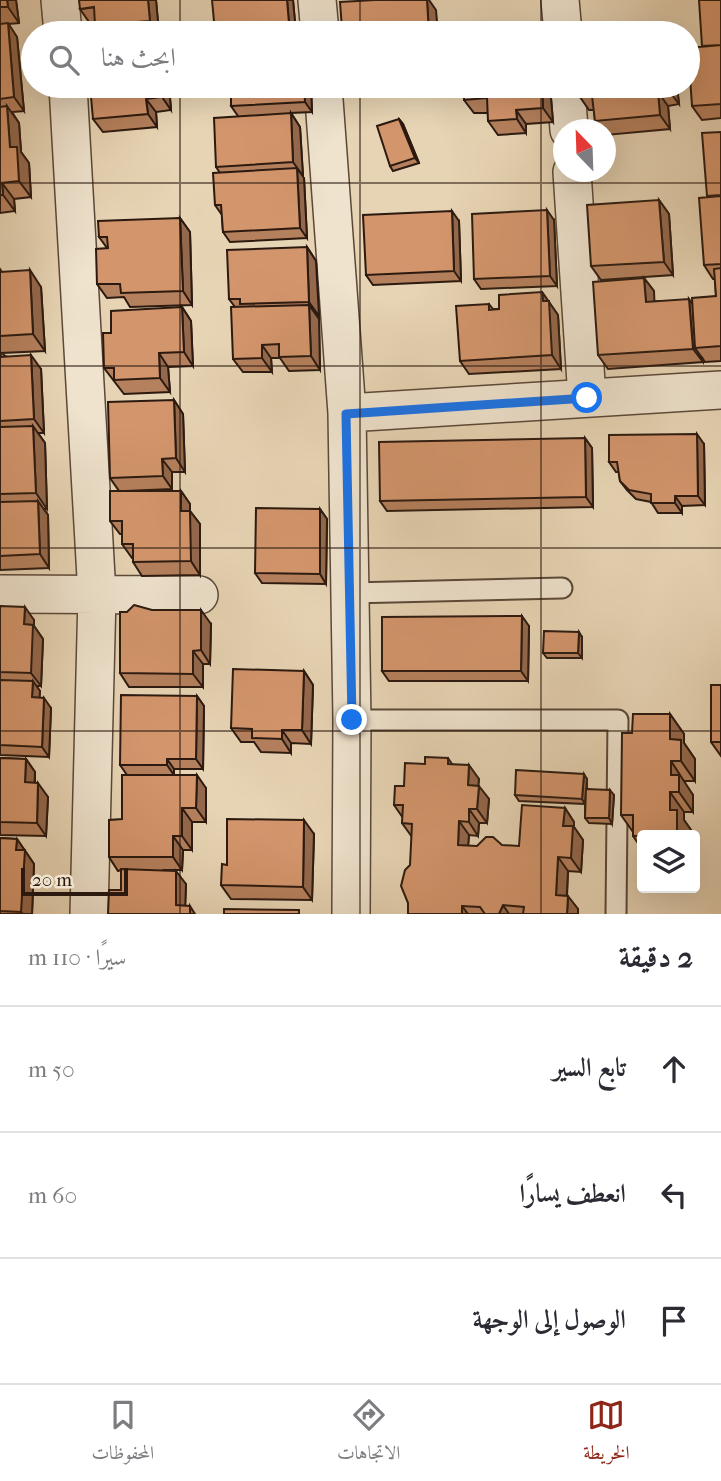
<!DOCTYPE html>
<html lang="ar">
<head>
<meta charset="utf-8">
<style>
	:root { --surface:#fff; --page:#f2f2f3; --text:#2b2b33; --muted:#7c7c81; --line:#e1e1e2; --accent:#8f2418 }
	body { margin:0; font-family:"IM FELL French Canon",Amiri,serif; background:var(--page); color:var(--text); direction:rtl }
	.controls { position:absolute; right:21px; bottom:21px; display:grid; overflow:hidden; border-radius:7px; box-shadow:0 7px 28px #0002 }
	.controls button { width:63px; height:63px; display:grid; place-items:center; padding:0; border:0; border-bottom:2px solid var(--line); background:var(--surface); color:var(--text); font:35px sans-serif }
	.compass { position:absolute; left:553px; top:119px; width:63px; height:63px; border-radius:50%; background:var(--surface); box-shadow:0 7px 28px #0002; rotate:337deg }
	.scale { position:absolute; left:21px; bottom:18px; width:107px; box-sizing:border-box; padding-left:7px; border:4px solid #2c1a10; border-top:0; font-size:19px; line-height:24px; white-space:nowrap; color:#2c1a10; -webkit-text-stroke:5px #efe3ce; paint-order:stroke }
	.stop { position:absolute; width:21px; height:21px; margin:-16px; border:5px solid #1a73e8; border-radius:50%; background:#fff }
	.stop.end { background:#1a73e8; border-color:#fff; box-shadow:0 2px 7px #0008 }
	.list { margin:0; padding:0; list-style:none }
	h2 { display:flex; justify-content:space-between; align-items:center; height:91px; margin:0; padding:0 28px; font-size:30px }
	h2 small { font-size:23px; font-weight:400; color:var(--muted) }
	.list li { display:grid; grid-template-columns:46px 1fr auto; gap:21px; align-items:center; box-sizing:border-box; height:126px; padding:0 28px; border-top:2px solid var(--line) }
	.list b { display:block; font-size:26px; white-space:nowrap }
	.list em { font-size:23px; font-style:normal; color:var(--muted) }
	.icon { flex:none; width:38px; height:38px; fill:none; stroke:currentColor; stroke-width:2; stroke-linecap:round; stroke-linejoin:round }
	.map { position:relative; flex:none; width:721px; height:914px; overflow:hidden; direction:ltr }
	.search { position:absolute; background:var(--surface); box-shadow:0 7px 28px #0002; left:21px; right:21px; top:21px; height:77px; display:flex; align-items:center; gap:18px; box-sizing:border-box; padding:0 24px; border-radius:38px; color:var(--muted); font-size:26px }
	.sheet { height:469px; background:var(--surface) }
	nav { display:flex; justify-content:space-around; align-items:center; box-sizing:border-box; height:98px; border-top:2px solid var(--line); background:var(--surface); font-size:19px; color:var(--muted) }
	nav a { display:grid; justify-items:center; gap:4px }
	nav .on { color:var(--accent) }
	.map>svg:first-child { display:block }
</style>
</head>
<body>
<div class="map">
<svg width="721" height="914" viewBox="0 0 721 914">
	<rect width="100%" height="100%" fill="#e7d4b4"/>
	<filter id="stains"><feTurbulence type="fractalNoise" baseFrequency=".00286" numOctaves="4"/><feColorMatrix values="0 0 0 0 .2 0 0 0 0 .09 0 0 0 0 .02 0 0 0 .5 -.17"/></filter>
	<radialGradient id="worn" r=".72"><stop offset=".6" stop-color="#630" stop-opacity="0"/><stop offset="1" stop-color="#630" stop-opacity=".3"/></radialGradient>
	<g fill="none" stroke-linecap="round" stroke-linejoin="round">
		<g stroke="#5b4839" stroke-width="23">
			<path id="service" d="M 350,593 L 562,588
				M 352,720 L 618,720 L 616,914"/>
		</g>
		<g stroke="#5b4839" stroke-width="40">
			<path id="minor" d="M 60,0 L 63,33
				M 317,0 L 320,33
				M 560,0 L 563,33
				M 68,86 L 97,595 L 89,914
				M 323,86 L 347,413 L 352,720 L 351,914
				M 566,86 L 569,130
				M 572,172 L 587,398
				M 347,413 L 721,390
				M 0,594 L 199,595"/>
		</g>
		<use href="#service" stroke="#efe3ce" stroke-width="19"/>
		<use href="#minor" stroke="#efe3ce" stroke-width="37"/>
	</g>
	<path fill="#b5805d" stroke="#2c1a10" stroke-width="2" d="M 0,0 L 16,0 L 19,23 L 8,24 L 17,37 L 24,111 L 12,112 L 19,123 L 21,152 L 29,163 L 31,197 L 14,199 L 15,211 L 0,213 Z
		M 156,0 L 159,33 L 101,33 L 95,25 L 95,22 L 89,22 L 80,9 Z
		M 293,0 L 296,33 L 217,33 L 215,32 Z
		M 721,0 L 721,118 L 702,120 L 692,106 Z
		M 169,86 L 171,110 L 156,112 L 157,127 L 103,132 L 93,119 Z
		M 311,86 L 312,112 L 291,113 L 300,127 L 303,176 L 302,176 L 304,178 L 307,238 L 230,242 L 223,232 L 222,215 L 215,205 L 220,173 L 216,167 L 238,116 L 231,106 Z
		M 464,86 L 550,86 L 553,122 L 526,124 L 526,133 L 498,135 L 488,121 L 488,113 L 474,113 L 464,100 Z
		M 677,86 L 679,104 L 668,106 L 670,129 L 606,135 L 606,130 L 601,130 L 595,121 L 594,110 L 589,110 L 580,97 Z
		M 399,119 L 403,124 L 419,163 L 393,171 L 390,166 Z
		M 721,132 L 721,361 L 705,362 L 703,359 L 703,362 L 608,369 L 598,355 L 644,278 L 654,291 L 654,301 L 692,303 L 716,296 L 715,279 L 713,279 L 704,265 L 708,197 L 707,196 Z
		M 659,200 L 669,214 L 673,275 L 601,280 L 591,266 Z
		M 180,218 L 190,232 L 192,305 L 130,307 L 124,297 L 107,298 L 97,284 L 107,248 L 99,237 Z
		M 554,220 L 557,286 L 481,289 L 474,279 Z
		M 459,221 L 461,281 L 373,285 L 366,275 Z
		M 307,247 L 316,261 L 319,316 L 317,316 L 319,319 L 320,370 L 289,371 L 280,358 L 271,358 L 272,372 L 243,372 L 233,359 L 235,307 L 229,299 Z
		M 0,269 L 2,272 L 41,287 L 45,351 L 2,353 L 5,356 L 41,369 L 44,433 L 38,433 L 45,443 L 47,509 L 44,509 L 48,515 L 49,568 L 0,570 Z
		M 542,292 L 558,315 L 561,369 L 469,374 L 460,361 L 489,304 L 493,309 L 499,309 Z
		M 182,307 L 191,321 L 193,366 L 168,367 L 170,392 L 124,394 L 104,368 L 111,333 Z
		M 174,400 L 183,414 L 185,472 L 172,472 L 172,489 L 125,491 L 181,491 L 190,504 L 190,511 L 200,524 L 200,575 L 142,576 L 133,562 L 133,558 L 132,558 L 122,544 L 122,534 L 120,534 L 110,521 L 119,491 L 110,478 Z
		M 585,438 L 592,448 L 593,507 L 387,511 L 380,501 Z
		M 704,444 L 705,505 L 682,506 L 682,513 L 658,513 L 651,502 L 636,499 L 627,490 L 620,481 L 619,472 L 616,472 L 609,462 Z
		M 320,509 L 327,519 L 326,584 L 262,583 L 255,573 Z
		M 0,606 L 34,620 L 34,626 L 43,639 L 41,686 L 36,686 L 40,691 L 39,698 L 51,708 L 49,757 L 0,755 Z
		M 211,624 L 210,664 L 203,664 L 203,687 L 129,687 L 120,673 Z
		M 529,626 L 528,681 L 389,681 L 382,671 Z
		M 582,637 L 582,658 L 547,658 L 543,653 Z
		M 304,671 L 313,685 L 311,744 L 291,743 L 291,753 L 261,752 L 254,742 L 241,742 L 231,728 Z
		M 721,685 L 721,756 L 711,742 Z
		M 197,696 L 204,706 L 203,769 L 174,769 L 174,775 L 206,788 L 206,822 L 192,822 L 192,850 L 183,850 L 182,870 L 165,870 L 186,884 L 185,906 L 195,914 L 121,890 L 121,870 L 118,871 L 109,857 L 122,819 L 127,775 L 120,765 Z
		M 670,714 L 684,734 L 684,743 L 695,759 L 695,781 L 685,781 L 685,784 L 693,795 L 693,812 L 684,812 L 684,820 L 691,830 L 642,835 L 642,849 L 633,836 L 633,832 L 621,815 L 632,733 Z
		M 0,758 L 26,759 L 35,772 L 35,783 L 48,797 L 46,836 L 0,835 Z
		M 448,758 L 452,764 L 479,779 L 478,786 L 489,799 L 487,823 L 479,823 L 478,836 L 469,835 L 468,846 L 519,846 L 565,808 L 574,822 L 574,827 L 583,840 L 581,872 L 568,871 L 567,896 L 578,909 L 578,914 L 408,914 L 412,837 L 402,823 L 403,818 L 394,805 L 404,786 L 425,764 Z
		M 587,779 L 587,789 L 614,795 L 612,824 L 589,823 L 585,818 L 585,804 L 519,801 L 515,795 Z
		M 314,834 L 312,900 L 231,899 L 221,885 L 227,865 Z
		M 0,838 L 17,839 L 34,864 L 32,914 L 0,914 Z"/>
	<path fill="#94684c" stroke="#2c1a10" stroke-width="2" d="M 7,0 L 16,0 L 19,23 L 8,7 Z
		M 148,0 L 156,0 L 159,33 L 150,21 Z
		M 287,0 L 293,0 L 296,33 L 289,23 Z
		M 427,0 L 429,0 L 436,10 L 438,33 L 429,33 Z
		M 8,23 L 17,37 L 24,111 L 14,97 Z
		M 161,86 L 169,86 L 171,110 L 162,97 Z
		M 304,86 L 311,86 L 312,112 L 305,102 Z
		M 542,86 L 550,86 L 553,122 L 543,108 Z
		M 669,86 L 677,86 L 679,104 L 669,91 Z
		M 658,92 L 668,106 L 670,129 L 660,115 Z
		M 146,99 L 156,112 L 157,127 L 148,114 Z
		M 7,106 L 19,123 L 21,152 L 29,163 L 31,197 L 19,181 L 10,147 Z
		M 516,110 L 526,124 L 526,133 L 517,119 Z
		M 291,113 L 300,127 L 303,176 L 293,162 Z
		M 399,119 L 403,124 L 419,163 L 415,158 Z
		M 297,168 L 304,178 L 307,238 L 300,228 Z
		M 2,183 L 14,199 L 15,211 L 3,195 Z
		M 659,200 L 669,214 L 673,275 L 664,262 Z
		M 547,210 L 554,220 L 557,286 L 550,276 Z
		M 452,211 L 459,221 L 461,281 L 454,271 Z
		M 180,218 L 190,232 L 192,305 L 183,291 Z
		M 307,247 L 316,261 L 319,316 L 309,302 Z
		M 30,270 L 41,287 L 45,351 L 33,334 Z
		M 644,278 L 654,291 L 655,316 L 646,302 Z
		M 542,292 L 558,315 L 561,369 L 552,355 L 543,301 Z
		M 689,299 L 699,313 L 695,348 L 703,359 L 703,362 L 693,349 Z
		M 309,305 L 319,319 L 320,370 L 311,356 Z
		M 182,307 L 191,321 L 193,366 L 184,352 Z
		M 262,345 L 271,358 L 272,372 L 262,358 Z
		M 159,353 L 168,367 L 170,392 L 160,378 Z
		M 31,355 L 41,369 L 44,433 L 34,419 Z
		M 174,400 L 183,414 L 185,472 L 176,458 Z
		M 33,426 L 45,443 L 47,509 L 36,493 Z
		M 697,434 L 704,444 L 705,505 L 698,496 Z
		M 585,438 L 592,448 L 593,507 L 586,497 Z
		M 162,459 L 172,472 L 172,489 L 163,476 Z
		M 181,491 L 190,504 L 190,511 L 200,524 L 200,575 L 191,561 L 181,511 Z
		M 675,496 L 682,506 L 682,513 L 675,503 Z
		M 38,501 L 48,515 L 49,568 L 40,554 Z
		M 320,509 L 327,519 L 326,584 L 320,574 Z
		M 25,607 L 34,620 L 34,626 L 43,639 L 41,686 L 31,673 L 24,624 Z
		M 201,610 L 211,624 L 210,664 L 201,650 Z
		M 522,616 L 529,626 L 528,681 L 521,671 Z
		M 579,632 L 582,637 L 582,658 L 578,653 Z
		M 193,651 L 203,664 L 203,687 L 193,674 Z
		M 304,671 L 313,685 L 311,744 L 302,730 Z
		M 33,681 L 40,691 L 39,707 L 32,697 Z
		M 197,696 L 204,706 L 203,769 L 196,759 Z
		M 44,698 L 51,708 L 49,757 L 42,747 Z
		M 670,714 L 684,734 L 684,743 L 695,759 L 695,781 L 681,761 L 670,739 Z
		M 282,730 L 291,743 L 291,753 L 282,739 Z
		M 26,759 L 35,772 L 34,796 L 25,782 Z
		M 167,759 L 174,769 L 174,775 L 167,765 Z
		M 671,761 L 693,795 L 693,812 L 679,792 L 671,775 Z
		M 469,765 L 479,779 L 477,798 L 468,785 Z
		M 584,774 L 587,779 L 585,804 L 582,799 Z
		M 197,775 L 206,788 L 206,822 L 196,808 Z
		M 38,783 L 48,797 L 46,836 L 37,823 Z
		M 479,786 L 489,799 L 487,823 L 477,809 Z
		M 610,790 L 614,795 L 612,824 L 609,818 Z
		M 670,792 L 684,812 L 684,820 L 691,830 L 691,835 L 677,835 L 670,810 Z
		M 182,808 L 192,822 L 192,850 L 182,836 Z
		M 565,808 L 574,822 L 574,827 L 583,840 L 581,872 L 571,858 L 563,826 Z
		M 469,809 L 479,823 L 478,836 L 469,822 Z
		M 304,820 L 314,834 L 312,900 L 303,887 Z
		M 459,821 L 469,835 L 467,859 L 458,845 Z
		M 173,836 L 183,850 L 182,870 L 173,857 Z
		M 17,839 L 34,864 L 32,914 L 23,914 L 21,912 L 16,850 Z
		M 558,857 L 568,871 L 566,909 L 556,895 Z
		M 176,871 L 186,884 L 185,914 L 176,905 Z
		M 568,896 L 578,909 L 578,914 L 567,914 Z
		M 503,905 L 509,914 L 499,914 Z
		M 190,906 L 195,914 L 190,914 Z
		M 462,906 L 468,914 L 462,914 Z"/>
	<path fill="#d3956c" stroke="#2c1a10" stroke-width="2" d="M 0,0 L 7,0 L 8,7 L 0,7 Z
		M 79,0 L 148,0 L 150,21 L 95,25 L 94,7 L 80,9 Z
		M 212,0 L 287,0 L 289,23 L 215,32 Z
		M 375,0 L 427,0 L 429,33 L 333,33 L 333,30 L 342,29 L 340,2 Z
		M 699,0 L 721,0 L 721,45 L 702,46 Z
		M 8,23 L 14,97 L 0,99 L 0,24 Z
		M 721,45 L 721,104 L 692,106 L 688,48 Z
		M 90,86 L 161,86 L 162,97 L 146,99 L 148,114 L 93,119 Z
		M 231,86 L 304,86 L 305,102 L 231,106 Z
		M 464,86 L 542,86 L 543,108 L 516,110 L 517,119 L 488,121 L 487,98 L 464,100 Z
		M 579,86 L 669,86 L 669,91 L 658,92 L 660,115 L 595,121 L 592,96 L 580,97 Z
		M 7,106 L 10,147 L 17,147 L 19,181 L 2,183 L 3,195 L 0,195 L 0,107 Z
		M 291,113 L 293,162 L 216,167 L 214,118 Z
		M 399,119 L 415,158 L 390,166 L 377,126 Z
		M 721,132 L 721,195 L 707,196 L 702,133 Z
		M 297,168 L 300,228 L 223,232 L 221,205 L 215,205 L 213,173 Z
		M 721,196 L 721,264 L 704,265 L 699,198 Z
		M 659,200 L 664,262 L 591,266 L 587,205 Z
		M 547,210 L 550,276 L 474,279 L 472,214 Z
		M 452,211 L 454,271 L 366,275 L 363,215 Z
		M 180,218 L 183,291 L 121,293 L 120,284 L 97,284 L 96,249 L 108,248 L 107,237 L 99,237 L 98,221 Z
		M 307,247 L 309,302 L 240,304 L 240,299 L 229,299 L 227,250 Z
		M 721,268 L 721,346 L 695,348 L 692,298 L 716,296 L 714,269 Z
		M 30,270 L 33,334 L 0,336 L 0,272 Z
		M 644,278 L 646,302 L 689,299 L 693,349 L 598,355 L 593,282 Z
		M 542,292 L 543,301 L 549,301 L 552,355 L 460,361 L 456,306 L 489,304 L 489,310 L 499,309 L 499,295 Z
		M 309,305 L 311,356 L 279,357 L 279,344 L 262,345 L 262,358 L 233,359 L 231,307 Z
		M 182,307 L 184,352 L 159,353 L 160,378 L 114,380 L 114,368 L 104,368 L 103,333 L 111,333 L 111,311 Z
		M 0,351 L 1,357 L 31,355 L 34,419 L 0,421 Z
		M 174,400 L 176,458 L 162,459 L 163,476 L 110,478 L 108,402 Z
		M 33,426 L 36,493 L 0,494 L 0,427 Z
		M 697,434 L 698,496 L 675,496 L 675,503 L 651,503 L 651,494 L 629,490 L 620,481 L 617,462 L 609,462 L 609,435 Z
		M 585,438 L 586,497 L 380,501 L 379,442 Z
		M 110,491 L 181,491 L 181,511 L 190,511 L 191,561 L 133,562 L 133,544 L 122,544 L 122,521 L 110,521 Z
		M 38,501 L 40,554 L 0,556 L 0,502 Z
		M 256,508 L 320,509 L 320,574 L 255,573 Z
		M 134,605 L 152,610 L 201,610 L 201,650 L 193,651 L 193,674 L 120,673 L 120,612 L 127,612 Z
		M 0,606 L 25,607 L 24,624 L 33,625 L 31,673 L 0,672 Z
		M 522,616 L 521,671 L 382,671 L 382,617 Z
		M 544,631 L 579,632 L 578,653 L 543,653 Z
		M 233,669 L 304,671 L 302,730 L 282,730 L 282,739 L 252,738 L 252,729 L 231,728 Z
		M 0,680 L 33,681 L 32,697 L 44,698 L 42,747 L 0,745 Z
		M 711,685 L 721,685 L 721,742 L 711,742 Z
		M 121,695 L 197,696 L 196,759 L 167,759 L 167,765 L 120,765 Z
		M 633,714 L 670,714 L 670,739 L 681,740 L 681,761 L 671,761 L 671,775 L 679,775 L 679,792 L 670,792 L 670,810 L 677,810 L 677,835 L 633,836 L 633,815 L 621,815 L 622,733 L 632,733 Z
		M 425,757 L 448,758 L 448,764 L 469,765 L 468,785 L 479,786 L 477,809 L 469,809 L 469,822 L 459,821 L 458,845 L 477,846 L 486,837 L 493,837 L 502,845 L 519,846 L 522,805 L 565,808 L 563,826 L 573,826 L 571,858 L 558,857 L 556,895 L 568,896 L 567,914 L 523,914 L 524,907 L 503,905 L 499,914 L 485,914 L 480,907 L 462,906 L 462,914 L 408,914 L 408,903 L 401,886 L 405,870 L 410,865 L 412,824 L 402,823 L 403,805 L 394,805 L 395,786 L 404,786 L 405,763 L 425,764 Z
		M 0,758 L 26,759 L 25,782 L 38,783 L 37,823 L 0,822 Z
		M 516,770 L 584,774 L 582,799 L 515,795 Z
		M 122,775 L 197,775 L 196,808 L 182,808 L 182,836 L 173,836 L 173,857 L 109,857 L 109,820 L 122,819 Z
		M 586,789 L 610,790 L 609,818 L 585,818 Z
		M 227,819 L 304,820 L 303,887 L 221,885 L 222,864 L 227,865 Z
		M 0,838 L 17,839 L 16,850 L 25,850 L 21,912 L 0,911 Z
		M 121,869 L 176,871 L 176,905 L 190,906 L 190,914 L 108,914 L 109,890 L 121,890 Z
		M 224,909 L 299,910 L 299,914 L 224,914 Z"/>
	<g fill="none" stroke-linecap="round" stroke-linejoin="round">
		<path stroke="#1a73e8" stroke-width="9" d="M 352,720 L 346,414 L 587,398"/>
	</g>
	<path fill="none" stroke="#2c1a10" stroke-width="2" stroke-opacity="0.55" d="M 180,0 L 180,33M 360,0 L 360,33M 541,0 L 541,33M 180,86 L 180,914M 360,86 L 360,914M 541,86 L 541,914M 0,183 L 721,183M 0,366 L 721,366M 0,548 L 721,548M 0,731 L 721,731"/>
	<rect width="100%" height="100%" filter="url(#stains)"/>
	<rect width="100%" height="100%" fill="url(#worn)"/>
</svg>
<div class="controls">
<button><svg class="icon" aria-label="layers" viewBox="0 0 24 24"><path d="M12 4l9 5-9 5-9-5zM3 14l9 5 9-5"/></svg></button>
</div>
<svg class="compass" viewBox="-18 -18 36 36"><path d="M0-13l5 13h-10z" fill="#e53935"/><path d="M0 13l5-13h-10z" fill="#7c7c81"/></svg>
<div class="scale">20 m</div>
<div class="stop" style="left:587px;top:398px"></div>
<div class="stop end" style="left:352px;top:720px"></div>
<div class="search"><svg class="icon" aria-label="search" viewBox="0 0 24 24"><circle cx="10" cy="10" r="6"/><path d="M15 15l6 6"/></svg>ابحث هنا</div>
</div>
<section class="sheet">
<h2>2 دقيقة<small>سيرًا · 110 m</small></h2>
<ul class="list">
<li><svg class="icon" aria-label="ahead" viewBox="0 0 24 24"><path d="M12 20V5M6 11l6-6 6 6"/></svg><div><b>تابع السير</b></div><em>50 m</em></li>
<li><svg class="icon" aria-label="left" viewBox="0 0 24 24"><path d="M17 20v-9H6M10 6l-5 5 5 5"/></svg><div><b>انعطف يسارًا</b></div><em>60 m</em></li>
<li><svg class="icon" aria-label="arrive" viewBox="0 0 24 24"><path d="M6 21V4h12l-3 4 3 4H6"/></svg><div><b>الوصول إلى الوجهة</b></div></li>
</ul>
</section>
<nav>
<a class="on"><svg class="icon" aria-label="map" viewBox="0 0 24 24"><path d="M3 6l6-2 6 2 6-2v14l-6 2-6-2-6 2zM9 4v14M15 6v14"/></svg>الخريطة</a>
<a><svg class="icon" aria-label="directions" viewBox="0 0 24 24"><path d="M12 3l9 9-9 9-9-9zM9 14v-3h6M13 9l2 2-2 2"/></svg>الاتجاهات</a>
<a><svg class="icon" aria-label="saved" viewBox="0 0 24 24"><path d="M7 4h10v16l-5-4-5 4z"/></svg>المحفوظات</a>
</nav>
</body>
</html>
